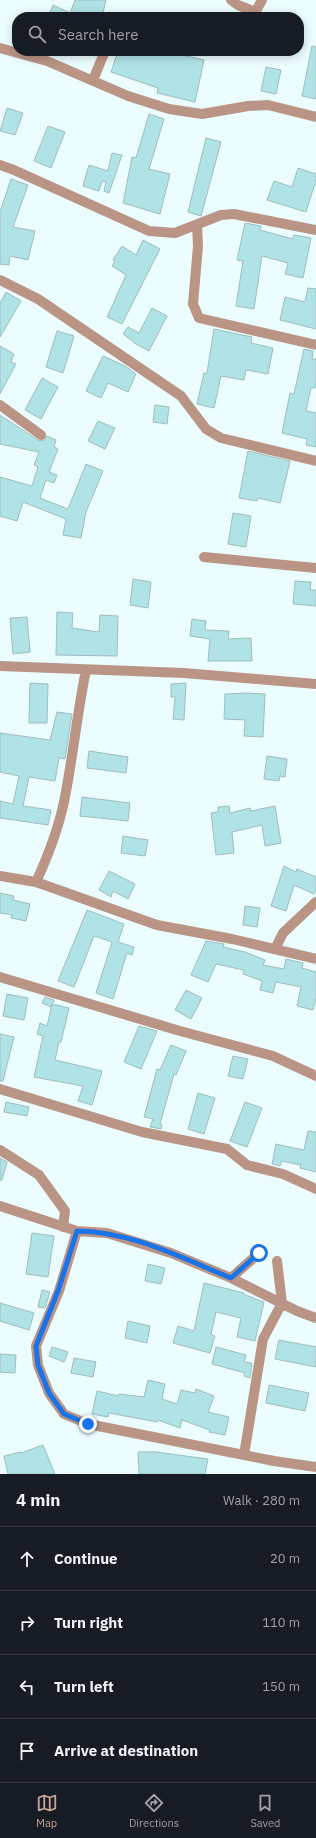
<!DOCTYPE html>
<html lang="en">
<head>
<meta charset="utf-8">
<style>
	:root { --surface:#171b24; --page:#242831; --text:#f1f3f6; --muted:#9ea1a6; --line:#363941; --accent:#c4a598 }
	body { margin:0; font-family:"IBM Plex Sans",sans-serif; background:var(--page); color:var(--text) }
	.stop { position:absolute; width:12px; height:12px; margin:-9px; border:3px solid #1a73e8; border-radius:50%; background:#fff }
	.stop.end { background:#1a73e8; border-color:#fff; box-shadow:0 1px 4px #0008 }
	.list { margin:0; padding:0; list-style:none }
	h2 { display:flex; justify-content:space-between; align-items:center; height:52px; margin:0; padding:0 16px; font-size:17px }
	h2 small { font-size:13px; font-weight:400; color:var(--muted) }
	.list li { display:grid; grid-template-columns:26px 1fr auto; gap:12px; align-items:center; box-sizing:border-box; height:64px; padding:0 16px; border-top:1px solid var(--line) }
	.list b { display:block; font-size:15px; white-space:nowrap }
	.list em { font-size:13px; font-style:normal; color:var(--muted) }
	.icon { flex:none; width:22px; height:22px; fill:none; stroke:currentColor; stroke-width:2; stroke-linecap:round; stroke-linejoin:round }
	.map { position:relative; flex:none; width:316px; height:1474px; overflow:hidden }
	.search { position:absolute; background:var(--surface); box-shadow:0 2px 10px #0003; left:12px; right:12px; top:12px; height:44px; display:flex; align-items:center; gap:10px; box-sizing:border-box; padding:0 14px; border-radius:16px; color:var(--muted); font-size:15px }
	.sheet { height:308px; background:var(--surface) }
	nav { display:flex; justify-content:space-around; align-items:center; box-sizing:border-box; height:56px; border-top:1px solid var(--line); background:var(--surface); font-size:11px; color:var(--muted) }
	nav a { display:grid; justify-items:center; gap:2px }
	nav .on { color:var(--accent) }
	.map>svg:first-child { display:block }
</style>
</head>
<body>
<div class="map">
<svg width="316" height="1474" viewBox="0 0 316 1474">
	<rect width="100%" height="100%" fill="#ebfdfe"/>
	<path fill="#b0e3e6" stroke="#a0bcbe" d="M 75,0 L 106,0 L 102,17 L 48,17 L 53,5 L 70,13 Z
		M 312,46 L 316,47 L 316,99 L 302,96 Z
		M 118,51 L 165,51 L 204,60 L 195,102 L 157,93 L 158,88 L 111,72 Z
		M 266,67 L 281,70 L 276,94 L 261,91 Z
		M 7,108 L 23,113 L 15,135 L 0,131 Z
		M 149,114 L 164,119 L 149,169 L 170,174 L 160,214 L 123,203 L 132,157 L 136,158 Z
		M 48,126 L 65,132 L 51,168 L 34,161 Z
		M 206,138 L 221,142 L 201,216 L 188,212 Z
		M 112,153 L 122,155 L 109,193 L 104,191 L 106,182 L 102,181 L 99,191 L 83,186 L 89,165 L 108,171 Z
		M 298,168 L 316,174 L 316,180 L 306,212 L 267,200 L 274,181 L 292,187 Z
		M 11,179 L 28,185 L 13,227 L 35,231 L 28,260 L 10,256 L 9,265 L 0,264 L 0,212 Z
		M 245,223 L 261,226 L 260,230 L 293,239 L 294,235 L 311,238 L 303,278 L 285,274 L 288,263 L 262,256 L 254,309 L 236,306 L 243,261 L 237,260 Z
		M 143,240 L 160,249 L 122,324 L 107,317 L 126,275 L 112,266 L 115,261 L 113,260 L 122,246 L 136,255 Z
		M 308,288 L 316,289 L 316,329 L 280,320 L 285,297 L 305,302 Z
		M 6,292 L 21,301 L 0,337 L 0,303 Z
		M 152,308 L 167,316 L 149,351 L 134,343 L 134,342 L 123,334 L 128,327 L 139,333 Z
		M 214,329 L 252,337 L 251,343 L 273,348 L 268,374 L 246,370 L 244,380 L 221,376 L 214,408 L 197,404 L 204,373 L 207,373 Z
		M 57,331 L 74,336 L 63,373 L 46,367 Z
		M 0,346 L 14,354 L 11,362 L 16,364 L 0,394 Z
		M 304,349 L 313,351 L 312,359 L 316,359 L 316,381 L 315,388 L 311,388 L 306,411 L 316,413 L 316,447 L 306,445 L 307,439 L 282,433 L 290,393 L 294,394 Z
		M 103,356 L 125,366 L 136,374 L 128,392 L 108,383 L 101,398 L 86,391 Z
		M 42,378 L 58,387 L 41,419 L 25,410 Z
		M 155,405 L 169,407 L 167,424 L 153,422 Z
		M 0,415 L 38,440 L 43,441 L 47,436 L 56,440 L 54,447 L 58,449 L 49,472 L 57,475 L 54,483 L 46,480 L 40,498 L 68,509 L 86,464 L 103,471 L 86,512 L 81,538 L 63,535 L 66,519 L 23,502 L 17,521 L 0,516 L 0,477 L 32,486 L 38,467 L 34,465 L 39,452 L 0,444 Z
		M 98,421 L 115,428 L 105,449 L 88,441 Z
		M 248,451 L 290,461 L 280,503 L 258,498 L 257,501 L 239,498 Z
		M 233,513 L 251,516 L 246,547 L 228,544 Z
		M 133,579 L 151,582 L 148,608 L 130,605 Z
		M 295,581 L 311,582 L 310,590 L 316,590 L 316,606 L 293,604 Z
		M 57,612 L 73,613 L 72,628 L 99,632 L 100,615 L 118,616 L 117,656 L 56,655 Z
		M 27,617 L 30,652 L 13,654 L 10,618 Z
		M 192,619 L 206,621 L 205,630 L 229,631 L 228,639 L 251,638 L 252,661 L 208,661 L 210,639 L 190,636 Z
		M 30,683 L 48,684 L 47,723 L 29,723 Z
		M 186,683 L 184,720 L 173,719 L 175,697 L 171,697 L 171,684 Z
		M 246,693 L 265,694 L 263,737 L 244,736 L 245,720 L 224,719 L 225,694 Z
		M 57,712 L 72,714 L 65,759 L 59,758 L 55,781 L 29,777 L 23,806 L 51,810 L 48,825 L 0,818 L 0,801 L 13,804 L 19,776 L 0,772 L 0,733 L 50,740 Z
		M 89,751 L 128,757 L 126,773 L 87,768 Z
		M 267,756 L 287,759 L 285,777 L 280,776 L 279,781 L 264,779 Z
		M 82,797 L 130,803 L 128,821 L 80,816 Z
		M 229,806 L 230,813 L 250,808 L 251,811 L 275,806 L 281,843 L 265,846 L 262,825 L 232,832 L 234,853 L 216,855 L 211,813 L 218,812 L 218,807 Z
		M 123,836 L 148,840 L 145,856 L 121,853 Z
		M 284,866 L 296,872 L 297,869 L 316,877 L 316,889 L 314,894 L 294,885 L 286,911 L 271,906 Z
		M 109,871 L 135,884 L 128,899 L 113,891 L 111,897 L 99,890 Z
		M 0,893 L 14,896 L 13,900 L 30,904 L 26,921 L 11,918 L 12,915 L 0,913 Z
		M 245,906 L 260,908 L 257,927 L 243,925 Z
		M 87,910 L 124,924 L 118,942 L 134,947 L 132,955 L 127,953 L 113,999 L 96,993 L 112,942 L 94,936 L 74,987 L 58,981 Z
		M 206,941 L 224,944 L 223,947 L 245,952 L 265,960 L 263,965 L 284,969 L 286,959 L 303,963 L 302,968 L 316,972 L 316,998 L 313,1010 L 297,1006 L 301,987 L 276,982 L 273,993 L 260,990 L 262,981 L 243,974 L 244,970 L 216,964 L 208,982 L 191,975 Z
		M 186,990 L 202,998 L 191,1019 L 175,1010 Z
		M 7,994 L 28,998 L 24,1020 L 3,1016 Z
		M 45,997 L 54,1000 L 51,1007 L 42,1003 Z
		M 52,1004 L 69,1008 L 61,1042 L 59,1042 L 55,1060 L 102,1071 L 92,1105 L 78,1101 L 83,1086 L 34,1077 L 43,1036 L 37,1034 L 40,1023 L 47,1026 Z
		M 139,1026 L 157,1031 L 141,1069 L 124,1062 Z
		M 0,1034 L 14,1037 L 3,1081 L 0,1081 Z
		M 171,1045 L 186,1051 L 176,1075 L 174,1074 L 160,1124 L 162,1125 L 161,1129 L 150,1127 L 153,1119 L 144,1117 L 157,1069 L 160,1070 Z
		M 233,1056 L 248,1059 L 243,1079 L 228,1076 Z
		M 198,1093 L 215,1098 L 204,1134 L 188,1129 Z
		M 6,1102 L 29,1107 L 27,1116 L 4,1112 Z
		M 245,1102 L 262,1108 L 247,1147 L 230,1141 Z
		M 308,1131 L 316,1132 L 316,1172 L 300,1168 L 301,1165 L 281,1161 L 280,1166 L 272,1164 L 276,1144 L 304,1150 Z
		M 0,1158 L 7,1162 L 2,1180 L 0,1180 Z
		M 32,1233 L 54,1236 L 48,1277 L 26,1274 Z
		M 148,1264 L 165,1268 L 161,1284 L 145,1281 Z
		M 204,1283 L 244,1293 L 243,1294 L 264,1302 L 255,1341 L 237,1337 L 241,1318 L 216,1312 L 211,1335 L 215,1336 L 210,1353 L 173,1343 L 178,1326 L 194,1331 Z
		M 42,1290 L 50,1292 L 45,1308 L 38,1307 Z
		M 0,1303 L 34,1313 L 29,1330 L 0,1321 Z
		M 128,1321 L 150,1326 L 147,1343 L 125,1338 Z
		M 279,1340 L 316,1347 L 316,1367 L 275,1359 Z
		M 52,1347 L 68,1352 L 64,1362 L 49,1356 Z
		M 216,1347 L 246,1355 L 244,1362 L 252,1363 L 250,1378 L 244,1376 L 245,1373 L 212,1364 Z
		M 0,1354 L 16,1355 L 15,1373 L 0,1372 Z
		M 74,1358 L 96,1362 L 93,1377 L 71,1373 Z
		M 148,1380 L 165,1384 L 162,1399 L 177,1404 L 181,1390 L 195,1393 L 196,1389 L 214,1396 L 208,1412 L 229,1417 L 225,1435 L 209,1432 L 210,1430 L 182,1420 L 180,1428 L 158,1420 L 157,1422 L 109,1413 L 108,1417 L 92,1414 L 97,1391 L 118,1396 L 119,1394 L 144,1397 Z
		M 269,1385 L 309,1393 L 305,1411 L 266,1403 Z
		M 43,1445 L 55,1474 L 8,1474 L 4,1456 L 21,1452 L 21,1453 Z
		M 138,1452 L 156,1452 L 208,1459 L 205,1474 L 139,1474 Z"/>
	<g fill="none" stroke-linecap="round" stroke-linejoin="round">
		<path stroke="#ba9585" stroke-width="10" d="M 231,0 L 238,5 L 253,11 L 257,9 L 262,0
			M 0,48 L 47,61 L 128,96 L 169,109 L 202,114 L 248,106 L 268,105 L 316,117
			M 93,80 L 105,51
			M 0,165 L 14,170 L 149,231 L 175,233 L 221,215 L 234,214 L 316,230
			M 197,225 L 198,246 L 193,304 L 199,318 L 316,345
			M 0,280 L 38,299 L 181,396 L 206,429 L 221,438 L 316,461
			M 0,405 L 41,435
			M 204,557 L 316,568
			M 0,666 L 184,673 L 316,684
			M 0,876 L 36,882 L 157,925 L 232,939 L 316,959
			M 36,882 C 48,856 58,830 64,802 C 73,758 77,713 86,670
			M 275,949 L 283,933 L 316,902
			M 0,977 L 180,1031 L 273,1056 L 316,1076
			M 0,1089 L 142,1132 L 227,1149 L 247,1165 L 283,1174 L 316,1189
			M 0,1150 L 39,1175 L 65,1211 L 63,1227
			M 0,1206 L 77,1231 L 107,1233 L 171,1253 L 231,1278 L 297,1311 L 316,1318
			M 77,1231 L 59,1291 L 36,1346 L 38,1365 L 49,1393 L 64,1414 L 88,1424 L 274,1461 L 316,1467
			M 231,1278 L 259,1253
			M 244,1455 L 263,1339 L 282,1303 L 277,1261"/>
	</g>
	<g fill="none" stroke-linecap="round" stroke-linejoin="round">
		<path stroke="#1a73e8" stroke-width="5" d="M 88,1424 L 64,1414 L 49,1393 L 38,1365 L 36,1346 L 58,1291 L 77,1231 C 130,1231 182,1258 231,1278 L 259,1253"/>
	</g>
</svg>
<div class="stop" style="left:259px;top:1253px"></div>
<div class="stop end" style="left:88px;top:1424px"></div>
<div class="search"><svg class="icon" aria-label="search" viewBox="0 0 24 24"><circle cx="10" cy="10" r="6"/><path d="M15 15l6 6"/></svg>Search here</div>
</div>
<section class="sheet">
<h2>4 min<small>Walk · 280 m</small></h2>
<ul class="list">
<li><svg class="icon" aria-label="ahead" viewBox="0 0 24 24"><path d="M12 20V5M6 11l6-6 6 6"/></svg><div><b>Continue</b></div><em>20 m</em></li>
<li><svg class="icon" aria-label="right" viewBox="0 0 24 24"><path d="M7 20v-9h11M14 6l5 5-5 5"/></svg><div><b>Turn right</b></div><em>110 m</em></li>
<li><svg class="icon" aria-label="left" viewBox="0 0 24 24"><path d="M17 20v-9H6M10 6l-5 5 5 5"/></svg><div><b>Turn left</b></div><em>150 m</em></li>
<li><svg class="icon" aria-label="arrive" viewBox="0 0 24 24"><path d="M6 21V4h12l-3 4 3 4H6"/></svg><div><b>Arrive at destination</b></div></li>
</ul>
</section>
<nav>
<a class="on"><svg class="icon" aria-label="map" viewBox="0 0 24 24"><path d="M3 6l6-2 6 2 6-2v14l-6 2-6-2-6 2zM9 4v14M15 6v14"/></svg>Map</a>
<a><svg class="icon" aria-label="directions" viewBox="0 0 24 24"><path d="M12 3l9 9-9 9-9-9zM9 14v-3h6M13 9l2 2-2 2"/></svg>Directions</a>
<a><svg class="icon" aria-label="saved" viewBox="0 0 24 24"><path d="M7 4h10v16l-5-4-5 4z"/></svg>Saved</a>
</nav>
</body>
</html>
